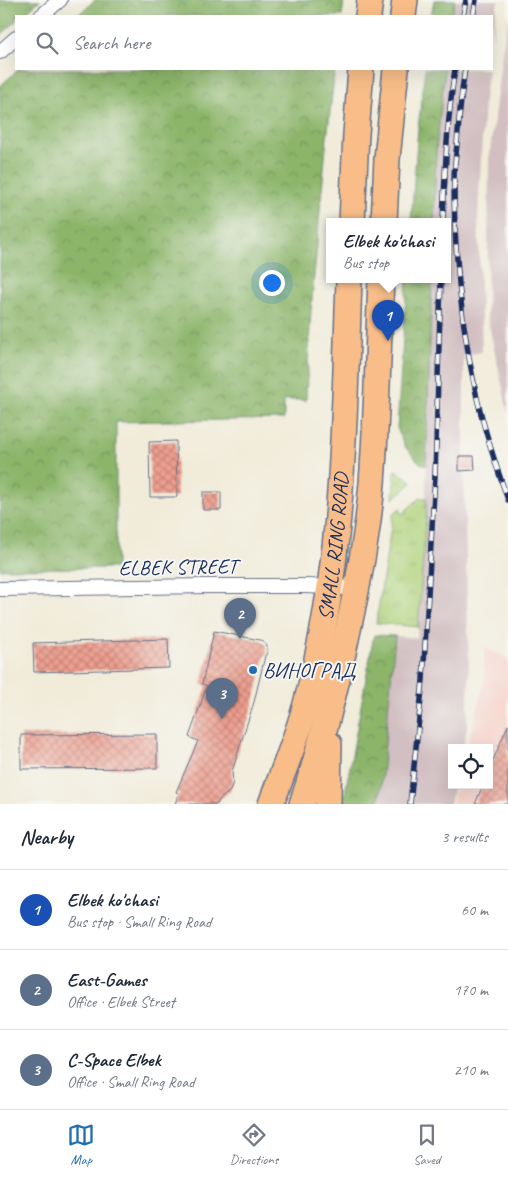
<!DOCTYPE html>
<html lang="en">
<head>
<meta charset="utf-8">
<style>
	:root { --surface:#fff; --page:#f6f6f7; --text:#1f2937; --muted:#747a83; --line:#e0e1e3; --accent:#1f6fb2 }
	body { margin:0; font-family:Caveat,sans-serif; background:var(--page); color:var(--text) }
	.controls { position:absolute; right:15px; bottom:15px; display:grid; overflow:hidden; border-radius:0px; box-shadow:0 5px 20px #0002 }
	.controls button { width:45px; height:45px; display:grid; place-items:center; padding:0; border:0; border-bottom:1px solid var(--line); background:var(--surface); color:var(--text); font:25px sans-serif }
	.you { position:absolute; left:271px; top:282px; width:18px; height:18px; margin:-12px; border:4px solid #fff; border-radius:50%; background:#1a73e8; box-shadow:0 0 0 8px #1a73e833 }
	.badge { display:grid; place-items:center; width:32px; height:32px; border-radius:50%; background:var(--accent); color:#fff; font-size:16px; font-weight:700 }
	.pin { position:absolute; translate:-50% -41px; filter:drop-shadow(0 1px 2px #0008) }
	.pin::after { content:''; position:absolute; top:26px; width:18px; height:15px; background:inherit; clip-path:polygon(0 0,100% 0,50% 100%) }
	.popup { position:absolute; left:326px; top:218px; width:125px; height:65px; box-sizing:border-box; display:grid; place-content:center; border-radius:0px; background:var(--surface); filter:drop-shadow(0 1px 4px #0005); font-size:16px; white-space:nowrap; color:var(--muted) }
	.popup b { font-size:19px; color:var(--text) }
	.popup::after { content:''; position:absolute; left:50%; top:100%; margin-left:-10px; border:10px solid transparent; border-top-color:var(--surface) }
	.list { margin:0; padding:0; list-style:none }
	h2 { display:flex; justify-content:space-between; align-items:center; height:65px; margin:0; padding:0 20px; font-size:21px }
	h2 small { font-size:16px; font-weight:400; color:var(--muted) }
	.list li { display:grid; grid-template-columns:32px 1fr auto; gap:15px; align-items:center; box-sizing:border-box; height:80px; padding:0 20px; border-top:1px solid var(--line) }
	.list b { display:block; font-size:19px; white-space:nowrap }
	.list p { margin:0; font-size:16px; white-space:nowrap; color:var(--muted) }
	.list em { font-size:16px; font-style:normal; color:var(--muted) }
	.icon { flex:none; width:28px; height:28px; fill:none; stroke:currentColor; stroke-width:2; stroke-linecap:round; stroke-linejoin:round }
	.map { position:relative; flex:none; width:508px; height:804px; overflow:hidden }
	.search { position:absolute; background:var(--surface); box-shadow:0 5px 20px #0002; left:15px; right:15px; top:15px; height:55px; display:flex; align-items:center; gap:12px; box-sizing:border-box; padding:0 18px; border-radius:0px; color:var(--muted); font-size:19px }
	.sheet { height:305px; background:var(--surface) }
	nav { display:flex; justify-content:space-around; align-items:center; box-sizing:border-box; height:70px; border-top:1px solid var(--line); background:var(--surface); font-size:14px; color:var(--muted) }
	nav a { display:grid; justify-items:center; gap:2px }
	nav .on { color:var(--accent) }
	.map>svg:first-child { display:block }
</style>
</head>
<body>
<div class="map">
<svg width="508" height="804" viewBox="0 0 508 804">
	<defs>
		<pattern id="grass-tufts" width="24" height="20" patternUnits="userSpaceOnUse" patternTransform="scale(1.25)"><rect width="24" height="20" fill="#b0d37b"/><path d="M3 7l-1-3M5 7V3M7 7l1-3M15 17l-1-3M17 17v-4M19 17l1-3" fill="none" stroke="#97b56d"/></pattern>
		<pattern id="forest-crowns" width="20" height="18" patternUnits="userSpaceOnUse" patternTransform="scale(1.25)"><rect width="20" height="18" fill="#8cb56b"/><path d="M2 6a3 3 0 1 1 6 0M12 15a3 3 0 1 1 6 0" fill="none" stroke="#72945b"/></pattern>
		<pattern id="building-cross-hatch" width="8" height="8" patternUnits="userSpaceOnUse" patternTransform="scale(1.25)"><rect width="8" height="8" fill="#ee9f8f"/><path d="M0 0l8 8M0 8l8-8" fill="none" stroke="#c08278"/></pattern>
	</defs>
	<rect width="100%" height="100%" fill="#f6f6f2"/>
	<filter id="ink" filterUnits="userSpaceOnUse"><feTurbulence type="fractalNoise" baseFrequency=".02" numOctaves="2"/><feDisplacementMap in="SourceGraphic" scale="10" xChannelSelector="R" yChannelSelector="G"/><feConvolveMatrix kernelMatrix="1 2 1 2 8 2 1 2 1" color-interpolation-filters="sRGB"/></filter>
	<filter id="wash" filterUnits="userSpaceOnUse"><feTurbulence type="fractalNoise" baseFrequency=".0096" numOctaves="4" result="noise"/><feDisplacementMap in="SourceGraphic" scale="20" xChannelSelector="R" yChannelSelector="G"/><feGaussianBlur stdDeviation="1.12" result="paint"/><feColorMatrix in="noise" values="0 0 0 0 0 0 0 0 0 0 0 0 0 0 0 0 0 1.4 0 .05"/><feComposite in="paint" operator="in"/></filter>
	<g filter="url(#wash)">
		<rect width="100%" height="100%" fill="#f1ecda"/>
		<path fill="#f7d1c9" d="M 484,647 L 508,659 L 508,804 L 452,804 L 457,785 L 489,785 L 489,748 L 467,748 L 485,679 Z"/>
		<path fill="#d2bfc1" d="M 455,0 L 498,0 L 492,40 L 492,16 L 452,16 Z
			M 508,17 L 508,412 L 487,316 L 489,159 L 502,52 Z
			M 445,69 L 488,69 L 484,99 L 478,217 L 482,352 L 464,355 L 464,482 L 469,675 L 467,726 L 463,748 L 452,748 L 452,785 L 454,785 L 450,804 L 378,804 L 381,787 L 395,636 L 417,638 L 426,518 L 426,466 L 432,280 L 447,280 L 447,222 L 434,222 L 436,151 Z"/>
		<path fill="url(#grass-tufts)" stroke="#66816c" d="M 395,470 L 413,482 L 393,499 Z
			M 420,498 L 426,498 L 426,518 L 418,627 L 376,623 L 393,514 L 396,511 L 401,508 L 400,513 L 406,513 L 406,510 Z"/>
		<path fill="url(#forest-crowns)" stroke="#547264" d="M 0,0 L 40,0 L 22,16 L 16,16 L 16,21 L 0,36 Z
			M 95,0 L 344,0 L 342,16 L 77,16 Z
			M 434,0 L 455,0 L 452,16 L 431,16 Z
			M 19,69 L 335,69 L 326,147 L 311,310 L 306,400 L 284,400 L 284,419 L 116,422 L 116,568 L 0,569 L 0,86 Z
			M 425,69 L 445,69 L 436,151 L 434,222 L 411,222 L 418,128 Z
			M 407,280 L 432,280 L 426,466 L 419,462 L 405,447 L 397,428 Z
			M 374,635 L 395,636 L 381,787 L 378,804 L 343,804 Z"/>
		<g id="blocks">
			<path fill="url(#building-cross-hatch)" d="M 176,441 L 177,497 L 150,497 L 149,442 Z
				M 459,456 L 474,456 L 475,470 L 459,471 Z
				M 203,492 L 221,492 L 221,510 L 203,510 Z
				M 214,631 L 260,640 L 263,641 L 267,646 L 267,653 L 265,656 L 254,702 L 237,755 L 232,772 L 233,782 L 230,791 L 220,799 L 217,804 L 175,804 L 179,793 L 176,792 L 198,741 L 189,737 L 207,686 L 202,684 Z
				M 168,639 L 169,668 L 34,672 L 33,643 Z
				M 508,725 L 508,804 L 475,804 L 483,785 L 489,785 L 489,770 Z
				M 157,734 L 157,768 L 21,769 L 21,735 Z"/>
		</g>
	</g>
	<g filter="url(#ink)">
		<use href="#blocks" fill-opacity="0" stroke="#667189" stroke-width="1"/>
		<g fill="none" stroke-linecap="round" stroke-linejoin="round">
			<g stroke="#667189" stroke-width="16">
				<path id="street" d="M 41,16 L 60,0
					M 0,52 L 16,38
					M 0,589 L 208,586 L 306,586 L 357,588"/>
			</g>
			<g stroke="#667189" stroke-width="28">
				<g id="highway">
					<path d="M 368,16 L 370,0"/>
					<path d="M 403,16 L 405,0"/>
					<path d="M 352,222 L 356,134 L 361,69"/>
					<path d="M 384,222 L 387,159 L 396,69"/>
					<path id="s1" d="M 271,804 C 283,771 297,738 306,704 C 344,566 344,422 349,280"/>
					<path d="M 302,804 C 318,758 330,709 341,662 C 354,603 367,544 372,483 C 377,416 378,348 381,280"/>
					<path d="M 328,804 L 329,744"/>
				</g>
			</g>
			<use href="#street" stroke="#fff" stroke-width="14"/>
			<use href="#highway" stroke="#f8bd89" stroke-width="25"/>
			<g stroke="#1b2f5e" stroke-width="5.5">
				<path id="rail" d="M 463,16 L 466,0
					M 473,16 L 476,0
					M 465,69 C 461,94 459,119 457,144 C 456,156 454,167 454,179 C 454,252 461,326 477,398 C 485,432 496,466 508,500
					M 443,222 C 445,171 447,120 455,69
					M 410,804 L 423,680 L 435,476 L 441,280"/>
			</g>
			<use href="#rail" stroke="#f6f6f2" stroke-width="4" stroke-dasharray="11" stroke-linecap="butt"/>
		</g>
	</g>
	<circle fill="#1f6fb2" stroke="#f6f6f2" stroke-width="2" cx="253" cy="670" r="5"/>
	<g text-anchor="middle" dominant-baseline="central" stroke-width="4" stroke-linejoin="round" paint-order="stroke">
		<g font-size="21" fill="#1b2f5e" stroke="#f6f6f2">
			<text stroke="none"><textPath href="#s1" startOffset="266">SMALL RING ROAD</textPath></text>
			<text transform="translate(178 567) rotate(-1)">ELBEK STREET</text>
		</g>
		<g font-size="21" fill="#1b2f5e" stroke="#f6f6f2" text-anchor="start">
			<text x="263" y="670">ВИНОГРАД</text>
		</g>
	</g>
</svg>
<div class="controls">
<button><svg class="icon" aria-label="locate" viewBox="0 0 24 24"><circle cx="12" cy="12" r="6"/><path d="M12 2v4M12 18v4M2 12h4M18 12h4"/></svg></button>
</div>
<div class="you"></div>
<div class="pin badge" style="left:388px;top:341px;background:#1a4fb4">1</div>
<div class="popup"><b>Elbek ko'chasi</b>Bus stop</div>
<div class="pin badge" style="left:240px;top:639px;background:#5c6f8a">2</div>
<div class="pin badge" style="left:222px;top:719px;background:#5c6f8a">3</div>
<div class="search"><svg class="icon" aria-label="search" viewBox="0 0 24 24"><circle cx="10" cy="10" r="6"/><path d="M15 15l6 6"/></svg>Search here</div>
</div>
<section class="sheet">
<h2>Nearby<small>3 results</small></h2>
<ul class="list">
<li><span class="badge" style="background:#1a4fb4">1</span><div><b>Elbek ko'chasi</b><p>Bus stop · Small Ring Road</p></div><em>60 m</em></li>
<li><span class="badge" style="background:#5c6f8a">2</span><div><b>East-Games</b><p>Office · Elbek Street</p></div><em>170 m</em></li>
<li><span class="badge" style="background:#5c6f8a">3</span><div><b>C-Space Elbek</b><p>Office · Small Ring Road</p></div><em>210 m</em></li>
</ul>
</section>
<nav>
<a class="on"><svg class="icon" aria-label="map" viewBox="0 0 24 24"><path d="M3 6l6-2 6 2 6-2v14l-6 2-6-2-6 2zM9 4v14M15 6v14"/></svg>Map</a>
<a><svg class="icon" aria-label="directions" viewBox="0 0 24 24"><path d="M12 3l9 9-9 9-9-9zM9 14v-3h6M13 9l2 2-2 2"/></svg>Directions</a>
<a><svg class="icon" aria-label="saved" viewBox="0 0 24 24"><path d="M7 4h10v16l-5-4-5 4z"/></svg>Saved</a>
</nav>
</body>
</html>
